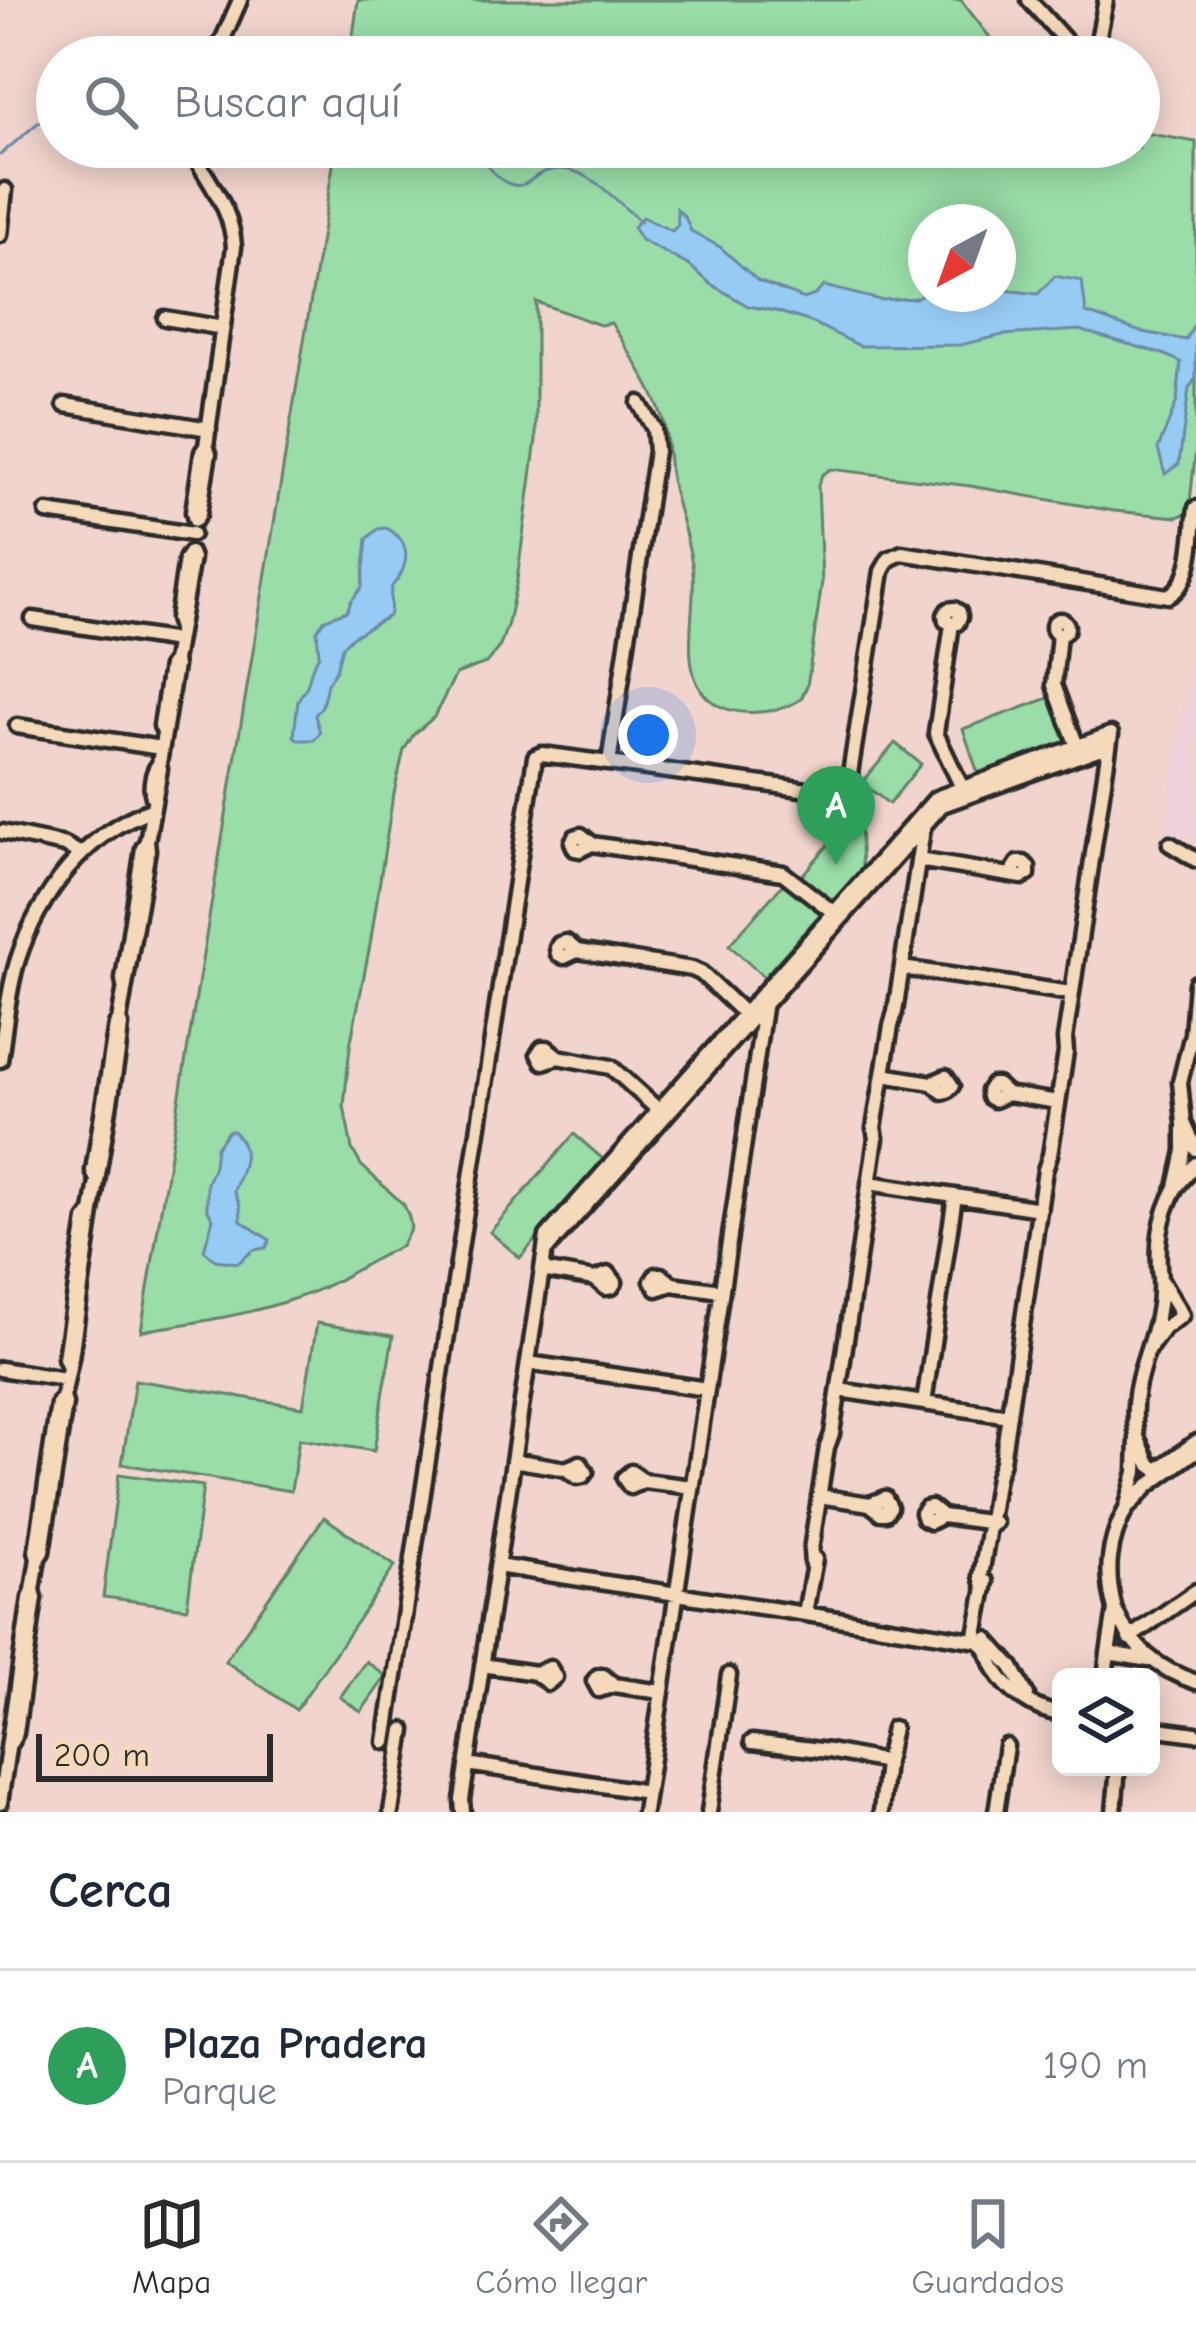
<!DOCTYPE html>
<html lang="es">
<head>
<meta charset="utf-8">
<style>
	:root { --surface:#fff; --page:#f2f2f3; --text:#1f2937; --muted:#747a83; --line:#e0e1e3; --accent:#2b2b2b }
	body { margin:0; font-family:"Comic Neue",sans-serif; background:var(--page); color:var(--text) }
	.controls { position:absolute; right:36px; bottom:36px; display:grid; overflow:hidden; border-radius:18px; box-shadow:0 6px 30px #0003 }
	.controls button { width:108px; height:108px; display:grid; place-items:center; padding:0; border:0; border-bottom:3px solid var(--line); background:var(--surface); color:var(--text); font:60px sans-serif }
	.compass { position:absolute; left:908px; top:204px; width:108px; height:108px; border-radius:50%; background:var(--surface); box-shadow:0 6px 30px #0003; rotate:221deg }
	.scale { position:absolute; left:36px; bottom:30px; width:237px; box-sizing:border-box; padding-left:12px; border:6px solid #2b2b2b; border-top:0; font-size:33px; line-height:42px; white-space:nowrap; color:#2b2b2b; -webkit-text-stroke:9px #f5d9bb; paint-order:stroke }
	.you { position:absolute; left:648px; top:735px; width:42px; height:42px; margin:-30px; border:9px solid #fff; border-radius:50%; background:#1a73e8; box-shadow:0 0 0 18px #1a73e833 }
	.badge { display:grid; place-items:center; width:78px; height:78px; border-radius:50%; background:var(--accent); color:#fff; font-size:39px; font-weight:700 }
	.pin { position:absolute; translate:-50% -99px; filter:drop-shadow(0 3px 6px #0008) }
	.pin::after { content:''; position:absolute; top:63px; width:42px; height:36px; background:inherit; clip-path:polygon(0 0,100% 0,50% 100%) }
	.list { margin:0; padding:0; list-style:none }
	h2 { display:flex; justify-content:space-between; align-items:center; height:156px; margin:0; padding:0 48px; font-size:51px }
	h2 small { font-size:39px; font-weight:400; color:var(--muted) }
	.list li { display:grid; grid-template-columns:78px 1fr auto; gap:36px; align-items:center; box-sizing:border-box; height:192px; padding:0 48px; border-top:3px solid var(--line) }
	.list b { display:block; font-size:45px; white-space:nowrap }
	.list p { margin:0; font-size:39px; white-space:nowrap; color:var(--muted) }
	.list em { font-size:39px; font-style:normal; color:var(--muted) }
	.icon { flex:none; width:66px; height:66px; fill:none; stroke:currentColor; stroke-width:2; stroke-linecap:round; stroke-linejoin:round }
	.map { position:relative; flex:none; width:1196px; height:1812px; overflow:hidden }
	.search { position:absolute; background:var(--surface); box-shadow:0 6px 30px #0003; left:36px; right:36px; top:36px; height:132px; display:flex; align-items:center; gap:30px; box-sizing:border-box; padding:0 42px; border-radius:66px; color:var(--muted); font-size:45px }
	.sheet { height:348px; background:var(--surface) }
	nav { display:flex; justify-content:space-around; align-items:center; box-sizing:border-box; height:168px; border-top:3px solid var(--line); background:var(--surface); font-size:33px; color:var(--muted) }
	nav a { display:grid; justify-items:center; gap:6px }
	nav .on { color:var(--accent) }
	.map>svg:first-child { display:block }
</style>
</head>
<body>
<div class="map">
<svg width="1196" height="1812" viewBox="0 0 1196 1812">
	<rect width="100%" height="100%" fill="#f1d4cd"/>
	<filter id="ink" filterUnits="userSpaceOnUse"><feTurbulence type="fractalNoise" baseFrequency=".00833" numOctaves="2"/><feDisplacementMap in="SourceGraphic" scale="24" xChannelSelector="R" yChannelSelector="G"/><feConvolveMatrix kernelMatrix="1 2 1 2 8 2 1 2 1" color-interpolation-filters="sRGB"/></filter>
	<g filter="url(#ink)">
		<path fill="#eed1da" d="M 1196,624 L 1196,839 L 1164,834 Z"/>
		<path fill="#9adda8" stroke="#62846a" stroke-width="3" fill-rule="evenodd" d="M 358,0 L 961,0 L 1005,57 L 350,57 Z
			M 1139,132 L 1196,142 L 1196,448 L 1190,502 L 1185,514 L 1177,517 L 1114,511 L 970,486 L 831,469 L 822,475 L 818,485 L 822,582 L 807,686 L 801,699 C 774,717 721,720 701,690 C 681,662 696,606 693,573 C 691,546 680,518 674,492 C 668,470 669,450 665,429 C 660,398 628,350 611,323 L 600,325 L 536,302 L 536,440 L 517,580 L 508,623 L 500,646 L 486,663 L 456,674 L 434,717 L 414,734 L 404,750 L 392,802 L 370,945 L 350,1046 L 344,1106 L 352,1149 L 361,1165 L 404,1205 L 409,1217 L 411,1228 L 401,1246 C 366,1262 336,1285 299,1297 C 249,1315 194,1323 141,1331 L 336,147 L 1139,147 ZM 926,222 L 998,222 L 998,294 L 926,294 Z
			M 1049,698 L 1068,744 L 979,776 L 963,729 Z
			M 895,743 L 921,764 L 889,804 L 862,783 Z
			M 849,821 L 860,823 L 862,869 L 830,905 L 798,880 Z
			M 785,882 L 821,913 L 764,977 L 729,945 Z
			M 574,1134 L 604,1160 L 520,1258 L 490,1232 Z
			M 317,1323 L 393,1336 L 374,1451 L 299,1439 L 291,1491 L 122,1464 L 135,1380 L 303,1407 Z
			M 119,1474 L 203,1486 L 187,1608 L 103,1597 Z
			M 324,1517 L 395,1566 L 296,1710 L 225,1661 Z
			M 366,1661 L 386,1676 L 361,1712 L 340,1697 Z"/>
		<path fill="#97cbf4" stroke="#6c8ba4" stroke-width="3" d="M 677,209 L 685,217 L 691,231 L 720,247 L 758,281 L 804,299 L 815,295 L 824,286 L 880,300 L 915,298 L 926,292 L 998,294 L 998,289 L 1038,294 L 1055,276 L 1082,281 L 1086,313 L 1138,331 L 1186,340 L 1196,321 L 1196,378 L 1189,388 L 1179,464 L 1165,474 L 1158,449 L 1177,401 L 1181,362 L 1163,354 L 1079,330 L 1003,335 L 960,345 L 860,346 L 811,322 L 776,311 L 748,306 L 711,284 L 690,266 L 641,240 L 633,227 L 642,217 L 672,231 L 678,225 Z
			M 386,528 C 408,539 411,558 398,579 C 396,581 393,584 392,587 C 388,596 393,606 389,616 L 352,637 L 342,647 L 336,670 L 327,684 L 322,706 L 315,715 L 320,733 L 314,740 L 298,740 L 294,736 L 298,700 L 307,686 L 312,668 L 319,655 L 317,631 L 325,619 L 347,611 L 351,601 L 362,587 L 367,539 L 378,529 Z
			M 228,1131 L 233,1131 C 254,1150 241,1170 234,1191 L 240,1206 L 241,1221 L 270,1240 L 266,1248 L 254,1250 L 238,1263 L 215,1260 L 204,1250 L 213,1219 L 207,1208 L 207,1183 L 214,1166 L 216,1147 Z"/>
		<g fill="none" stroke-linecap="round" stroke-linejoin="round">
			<path stroke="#6c8ba4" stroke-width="3" d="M 455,147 C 464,150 474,153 481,159 C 491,168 497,180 510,184 C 526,190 531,177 544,172 C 585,158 614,201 641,222
				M 0,155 L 39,122 L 57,117"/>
			<g stroke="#2b2b2b" stroke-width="21">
				<path id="minor" d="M 1029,0 L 1071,47 L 1086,51 L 1095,46 L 1098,40 L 1106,0
					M 215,57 L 240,0
					M 190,147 C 207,182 232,206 234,247 L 206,446 L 209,453 L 199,514 L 195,520 L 193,512 L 202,452 L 206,446
					M 0,235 L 5,190
					M 165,318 L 223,328
					M 65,405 L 209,429
					M 47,512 L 192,534
					M 33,619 L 177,641
					M1053 627a7 7 0 1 1 14 0a7 7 0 1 1-14 0Z
					M 952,624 L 946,621 L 945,615 L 948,610 L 954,609 L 959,612 L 960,617 L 957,623 L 952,624 L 936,733 L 965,794
					M 1059,634 L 1054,685 L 1080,754
					M 174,661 L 192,558 L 190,553 L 186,559 L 177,619 L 179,625
					M 17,726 L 161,748
					M 609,763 L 656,451 L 654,429 L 639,403
					M 159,764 L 175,666 L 174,661 L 170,666 L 161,726 L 164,732
					M 2,832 L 65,845 L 81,854
					M 147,841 L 160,769 L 159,764 C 152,772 150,787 153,797
					M 592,844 L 580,850 L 575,849 L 572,842 L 575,837 L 581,835 L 592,844 L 783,873 L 838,916
					M 1170,844 L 1196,860
					M 918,860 L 1022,877 L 1028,874 L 1028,867 L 1024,863 L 1018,863 L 1010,875
					M 577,951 L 564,957 L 558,954 L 557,948 L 559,944 L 566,942 L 577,951 L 692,969 L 701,973 L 748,1017
					M 902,968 L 1071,993
					M 119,1021 L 148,850 L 147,841 L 143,848 L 123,979 L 124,986
					M 558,1057 L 543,1062 L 538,1054 L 542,1048 L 547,1048 L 558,1057 L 611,1067 L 664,1115
					M 0,1060 C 5,1027 8,991 18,959 C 39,895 86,832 151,810
					M 883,1075 L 932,1083 L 943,1092 L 947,1091 L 952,1086 L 946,1077 L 932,1083
					M 1007,1094 L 997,1085 L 992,1085 L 988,1091 L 989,1097 L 994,1100 L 1007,1094 L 1058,1102
					M 1184,1123 L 1180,1082 L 1192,1034 L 1196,983
					M 1196,1149 L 1184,1123 L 1184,1151 L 1176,1187 L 1196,1164
					M 869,1183 L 1040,1209
					M 92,1212 L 118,1053 L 121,1025 L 119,1021 L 116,1025 L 93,1171 L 97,1180
					M 545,1251 L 942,805 L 1109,745
					M 542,1270 L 595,1279 L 606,1288 L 612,1287 L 615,1282 L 609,1274 L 595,1279
					M 1160,1278 C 1156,1244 1160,1217 1176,1187
					M 672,1284 L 661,1275 L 656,1275 L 652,1281 L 657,1289 L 672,1284 L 721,1291
					M 528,1363 L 707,1389
					M 0,1369 L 65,1379
					M 839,1390 L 1009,1416
					M 63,1397 L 71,1358 L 92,1212 L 86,1220 L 65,1358 L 68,1365
					M 924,1403 L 955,1196
					M 1137,1437 C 1125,1373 1164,1340 1160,1278 L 1182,1315 L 1164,1328 L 1150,1347
					M 1196,1442 L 1157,1470 L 1150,1465 L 1137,1437 L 1136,1472 L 1126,1509 L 1148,1486 L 1196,1451
					M 513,1460 L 566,1469 L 577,1477 L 583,1476 L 586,1472 L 580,1463 L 566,1469
					M 644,1481 L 630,1487 L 624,1478 L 631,1472 L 644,1481 L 692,1487
					M 819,1496 L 870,1504 L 881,1513 L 886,1513 L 890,1507 L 885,1498 L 870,1504
					M 942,1516 L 930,1522 L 924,1519 L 922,1513 L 926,1508 L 931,1507 L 942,1516 L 995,1523
					M 812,1565 L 811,1550 L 827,1447 L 832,1434 L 876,1138 L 874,1128 L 891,1026 L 895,1012 L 923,829
					M 497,1566 L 979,1641 C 988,1649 989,1656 994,1667 C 1006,1691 1035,1711 1061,1714
					M 33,1590 L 38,1558 L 36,1551 L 58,1404 L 63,1397 L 65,1404 L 42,1552 L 38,1558
					M 1115,1610 C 1105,1573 1108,1543 1126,1509
					M 805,1613 L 815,1559
					M 1129,1638 L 1196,1591
					M 987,1639 L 1012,1667 L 1027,1695
					M 975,1640 L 986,1582
					M 1149,1660 L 1108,1653 L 1115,1610 C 1132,1648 1157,1669 1196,1682
					M 482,1665 L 535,1673 L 548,1683 L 555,1677 L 550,1668 L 535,1673
					M 1105,1677 L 1108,1653
					M 614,1685 L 603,1676 L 598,1676 L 594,1681 L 599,1690 L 614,1685 L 661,1692
					M 1151,1728 L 1196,1734
					M 385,1742 L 535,757 L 542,754 L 838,794 L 849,780 L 882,571 L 889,559 L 902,553 L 1168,596 C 1195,582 1192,535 1196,508
					M 752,1742 L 829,1751 L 886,1762
					M 467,1764 L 647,1792
					M 0,1803 L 30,1598 L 33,1590 L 35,1598 L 16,1733 L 11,1742
					M 391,1812 L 404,1730
					M 463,1812 L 462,1800 L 547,1236 L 936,798 L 1111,734 L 1065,1039 L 1066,1052 L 1050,1155 L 1045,1170 L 1002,1462 L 997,1477 L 981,1576 L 984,1586
					M 644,1812 L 767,988
					M 709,1812 L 729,1675
					M 881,1812 L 886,1762 L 893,1728
					M 996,1812 L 1006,1746
					M 1114,1812 L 1118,1767"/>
			</g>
			<use href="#minor" stroke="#f5d9bb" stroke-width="12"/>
		</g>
	</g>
</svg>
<div class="controls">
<button><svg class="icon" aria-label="layers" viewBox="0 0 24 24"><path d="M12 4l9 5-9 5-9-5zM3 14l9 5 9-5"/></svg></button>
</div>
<svg class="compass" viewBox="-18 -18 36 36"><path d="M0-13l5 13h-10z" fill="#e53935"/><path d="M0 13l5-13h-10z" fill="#747a83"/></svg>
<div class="scale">200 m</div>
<div class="you"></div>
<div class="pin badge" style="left:836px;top:865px;background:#2e9e5b">A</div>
<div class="search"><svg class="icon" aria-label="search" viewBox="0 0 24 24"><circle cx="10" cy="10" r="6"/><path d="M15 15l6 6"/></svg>Buscar aquí</div>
</div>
<section class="sheet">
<h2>Cerca<small></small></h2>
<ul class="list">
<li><span class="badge" style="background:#2e9e5b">A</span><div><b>Plaza Pradera</b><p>Parque</p></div><em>190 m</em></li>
</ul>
</section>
<nav>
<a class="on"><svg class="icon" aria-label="map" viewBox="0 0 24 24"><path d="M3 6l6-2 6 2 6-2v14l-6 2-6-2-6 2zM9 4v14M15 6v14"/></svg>Mapa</a>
<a><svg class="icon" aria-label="directions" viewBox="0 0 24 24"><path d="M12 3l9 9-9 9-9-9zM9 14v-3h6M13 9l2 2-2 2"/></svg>Cómo llegar</a>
<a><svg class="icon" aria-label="saved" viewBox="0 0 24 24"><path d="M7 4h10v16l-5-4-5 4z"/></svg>Guardados</a>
</nav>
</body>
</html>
